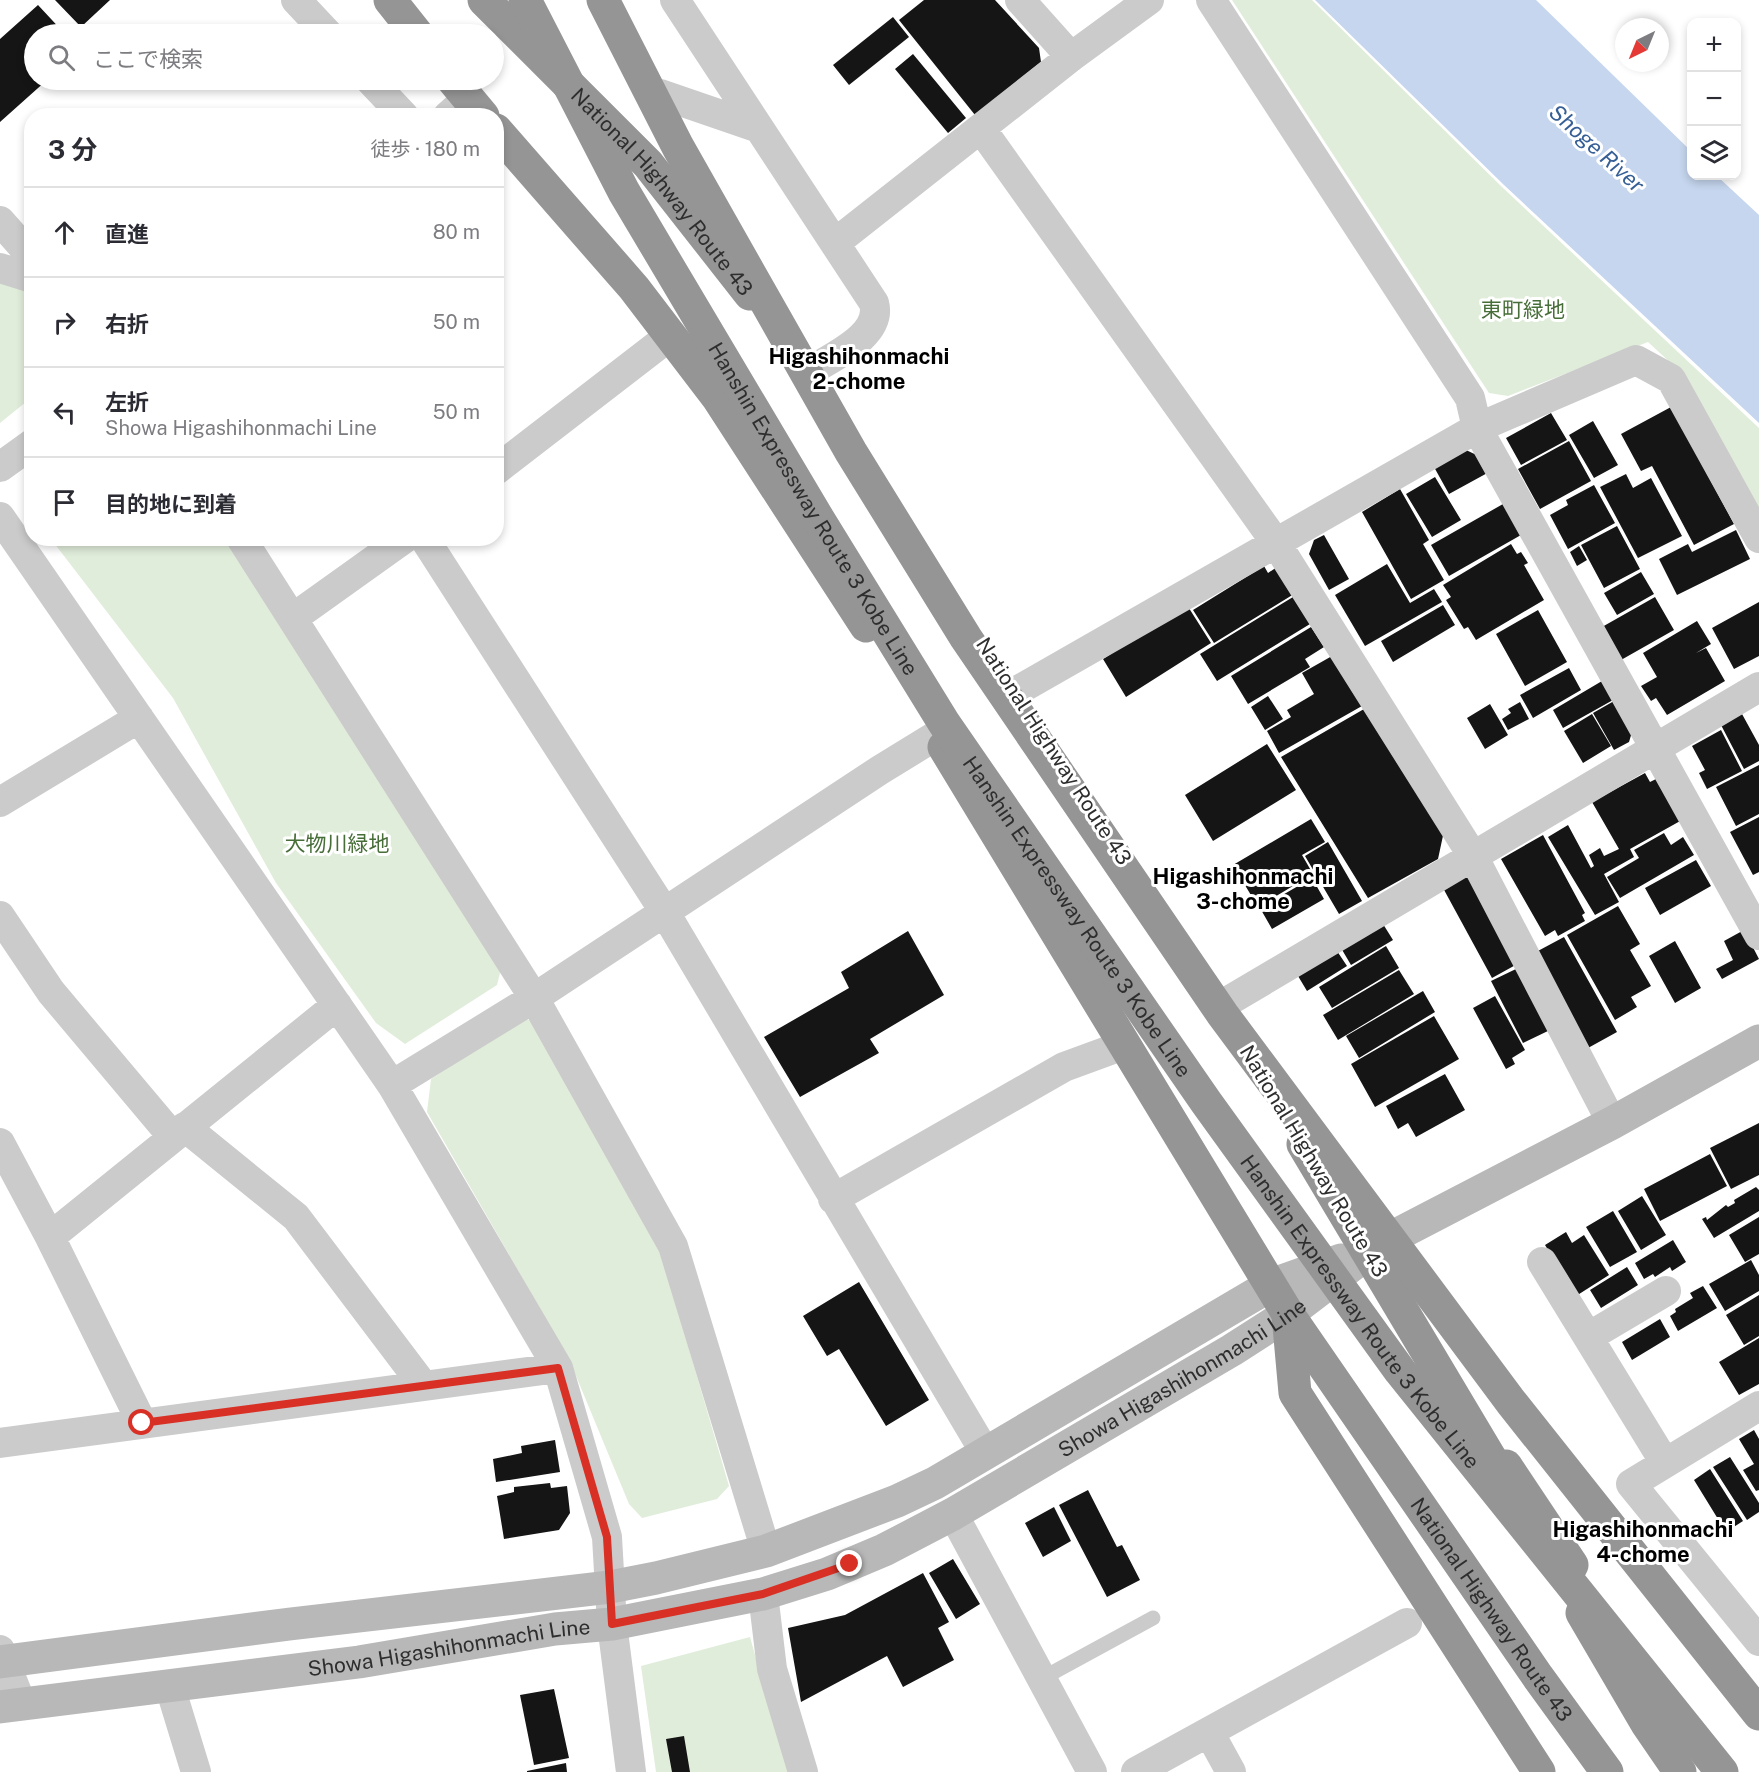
<!DOCTYPE html>
<html lang="ja">
<head>
<meta charset="utf-8">
<style>
	:root { --surface:#fff; --page:#f7f7f7; --text:#2b2b33; --muted:#7c7c81; --line:#e1e1e2 }
	body { margin:0; font-family:"Public Sans","Noto Sans JP",sans-serif; background:var(--page); color:var(--text) }
	.controls { position:absolute; right:18px; top:18px; display:grid; overflow:hidden; border-radius:12px; box-shadow:0 3px 9px #0003 }
	.controls button { width:54px; height:54px; display:grid; place-items:center; padding:0; border:0; border-bottom:2px solid var(--line); background:var(--surface); color:var(--text); font:30px sans-serif }
	.compass { position:absolute; left:1615px; top:18px; width:54px; height:54px; border-radius:50%; background:var(--surface); box-shadow:0 3px 9px #0003; rotate:223deg }
	.stop { position:absolute; width:18px; height:18px; margin:-14px; border:4px solid #d93025; border-radius:50%; background:#fff }
	.stop.end { background:#d93025; border-color:#fff; box-shadow:0 2px 6px #0008 }
	.list { margin:0; padding:0; list-style:none }
	h2 { display:flex; justify-content:space-between; align-items:center; height:78px; margin:0; padding:0 24px; font-size:26px }
	h2 small { font-size:20px; font-weight:400; color:var(--muted) }
	.list li { display:grid; grid-template-columns:39px 1fr auto; gap:18px; align-items:center; box-sizing:border-box; height:90px; padding:0 24px; border-top:2px solid var(--line) }
	.list b { display:block; font-size:22px; white-space:nowrap }
	.list p { margin:0; font-size:20px; white-space:nowrap; color:var(--muted) }
	.list em { font-size:20px; font-style:normal; color:var(--muted) }
	.icon { flex:none; width:33px; height:33px; fill:none; stroke:currentColor; stroke-width:2; stroke-linecap:round; stroke-linejoin:round }
	.map { position:relative; flex:none; width:1759px; height:1772px; overflow:hidden }
	.search { position:absolute; background:var(--surface); box-shadow:0 3px 9px #0003; left:24px; top:24px; width:480px; height:66px; display:flex; align-items:center; gap:15px; box-sizing:border-box; padding:0 21px; border-radius:33px; color:var(--muted); font-size:22px }
	.panel { position:absolute; background:var(--surface); box-shadow:0 3px 9px #0003; left:24px; top:108px; width:480px; height:438px; border-radius:24px }
	.map>svg:first-child { display:block }
</style>
</head>
<body>
<div class="map">
<svg width="1759" height="1772" viewBox="0 0 1759 1772">
	<rect width="100%" height="100%" fill="#fff"/>
	<path fill="#e1eddb" d="M 1232,0 L 1312,0 L 1502,187 L 1759,428 L 1759,509 L 1686,377 L 1648,342 L 1508,396 L 1489,393 Z
		M 0,281 L 32,290 L 31,398 L 0,423 Z
		M 31,481 L 31,512 L 25,504 L 26,485 Z
		M 51,539 L 225,539 L 502,965 L 497,985 L 405,1044 L 376,1023 L 276,883 L 173,698 Z
		M 524,1018 L 537,1023 L 654,1229 L 729,1486 L 717,1499 L 642,1518 L 629,1504 L 569,1359 L 427,1112 L 431,1079 Z
		M 750,1637 L 788,1772 L 656,1772 L 641,1666 Z"/>
	<path fill="#c5d6ee" d="M 1315,0 L 1536,0 L 1691,151 L 1692,176 L 1717,176 L 1759,215 L 1759,423 L 1504,185 Z"/>
	<path fill="#151515" d="M 55,0 L 110,0 L 81,27 Z
		M 924,0 L 995,0 L 1039,48 L 1041,62 L 975,115 L 899,20 Z
		M 38,5 L 65,34 L 34,34 L 34,80 L 47,80 L 0,122 L 0,39 Z
		M 893,17 L 909,37 L 849,85 L 833,65 Z
		M 913,54 L 966,118 L 948,133 L 895,69 Z
		M 1671,407 L 1734,524 L 1694,545 L 1652,466 L 1641,471 L 1621,434 Z
		M 1551,413 L 1567,440 L 1521,465 L 1506,438 Z
		M 1593,421 L 1618,465 L 1594,478 L 1569,435 Z
		M 1569,441 L 1591,481 L 1540,509 L 1518,469 Z
		M 1466,450 L 1485,459 L 1491,471 L 1449,494 L 1434,467 Z
		M 1626,474 L 1633,488 L 1651,478 L 1682,536 L 1638,558 L 1600,487 Z
		M 1435,477 L 1461,520 L 1432,537 L 1406,494 Z
		M 1594,485 L 1615,523 L 1568,549 L 1550,515 L 1568,505 L 1566,500 Z
		M 1400,489 L 1429,540 L 1423,544 L 1444,580 L 1411,599 L 1362,512 Z
		M 1503,504 L 1521,535 L 1449,576 L 1431,545 Z
		M 1617,526 L 1640,569 L 1604,588 L 1581,545 Z
		M 1736,530 L 1750,559 L 1677,595 L 1659,559 L 1688,544 L 1692,552 Z
		M 1324,535 L 1349,579 L 1329,590 L 1309,554 L 1314,540 Z
		M 1511,544 L 1517,554 L 1521,552 L 1528,563 L 1524,565 L 1544,600 L 1476,640 L 1468,627 L 1464,629 L 1446,600 L 1451,597 L 1443,585 Z
		M 1579,546 L 1587,560 L 1577,566 L 1570,552 Z
		M 1387,564 L 1410,603 L 1434,589 L 1442,602 L 1365,646 L 1335,595 Z
		M 1264,566 L 1268,573 L 1277,567 L 1294,594 L 1214,643 L 1193,610 Z
		M 1641,572 L 1654,594 L 1617,615 L 1604,593 Z
		M 1293,597 L 1310,624 L 1217,681 L 1200,654 Z
		M 1655,597 L 1674,630 L 1621,660 L 1602,627 Z
		M 1759,602 L 1759,656 L 1734,669 L 1712,628 Z
		M 1187,605 L 1211,643 L 1126,697 L 1103,659 Z
		M 1443,605 L 1455,625 L 1393,662 L 1381,641 Z
		M 1538,610 L 1567,662 L 1525,686 L 1496,634 Z
		M 1697,621 L 1711,644 L 1696,653 L 1706,648 L 1725,681 L 1667,715 L 1656,698 L 1651,701 L 1641,686 L 1657,677 L 1643,653 Z
		M 1311,627 L 1324,647 L 1305,659 L 1310,667 L 1248,704 L 1231,676 Z
		M 1332,656 L 1362,706 L 1279,753 L 1267,731 L 1291,717 L 1287,710 L 1314,694 L 1302,673 Z
		M 1569,668 L 1581,690 L 1533,718 L 1520,695 Z
		M 1602,681 L 1613,700 L 1563,728 L 1553,710 Z
		M 1268,696 L 1283,719 L 1265,730 L 1251,707 Z
		M 1614,701 L 1632,732 L 1629,742 L 1614,750 L 1593,713 Z
		M 1520,702 L 1529,719 L 1508,730 L 1502,719 L 1511,713 L 1508,709 Z
		M 1490,704 L 1508,735 L 1485,749 L 1467,718 Z
		M 1364,709 L 1444,831 L 1438,859 L 1368,898 L 1281,757 Z
		M 1592,714 L 1611,746 L 1583,763 L 1564,731 Z
		M 1742,714 L 1759,745 L 1759,761 L 1744,769 L 1721,725 Z
		M 1721,730 L 1742,771 L 1707,789 L 1699,773 L 1705,770 L 1692,746 Z
		M 1267,744 L 1296,790 L 1213,841 L 1185,795 Z
		M 1759,765 L 1759,814 L 1736,826 L 1716,787 Z
		M 1645,773 L 1650,782 L 1658,778 L 1682,820 L 1630,849 L 1634,857 L 1604,874 L 1619,902 L 1595,915 L 1548,837 L 1568,825 L 1591,868 L 1594,866 L 1589,855 L 1600,848 L 1604,856 L 1619,849 L 1592,802 Z
		M 1759,817 L 1759,872 L 1753,875 L 1730,832 Z
		M 1311,819 L 1325,842 L 1302,855 L 1313,874 L 1258,907 L 1233,865 Z
		M 1664,833 L 1671,845 L 1683,837 L 1694,855 L 1620,898 L 1607,877 L 1639,858 L 1634,850 Z
		M 1543,835 L 1585,913 L 1582,915 L 1585,921 L 1558,936 L 1555,930 L 1545,936 L 1501,859 Z
		M 1328,842 L 1362,901 L 1339,914 L 1305,856 Z
		M 1696,860 L 1711,886 L 1660,915 L 1645,888 Z
		M 1472,873 L 1521,962 L 1492,978 L 1443,888 Z
		M 1312,878 L 1324,899 L 1272,929 L 1260,908 Z
		M 1618,906 L 1640,944 L 1630,950 L 1651,986 L 1631,997 L 1637,1007 L 1615,1020 L 1567,935 Z
		M 1383,924 L 1393,940 L 1351,965 L 1341,948 Z
		M 1744,930 L 1759,959 L 1722,979 L 1716,969 L 1733,960 L 1724,941 Z
		M 908,931 L 944,995 L 870,1039 L 879,1053 L 800,1097 L 764,1037 L 849,988 L 841,972 Z
		M 1564,937 L 1617,1032 L 1588,1048 L 1536,952 Z
		M 1675,941 L 1701,988 L 1675,1003 L 1649,956 Z
		M 1386,946 L 1399,968 L 1332,1008 L 1319,987 Z
		M 1337,951 L 1347,966 L 1307,991 L 1298,976 Z
		M 1518,968 L 1550,1030 L 1523,1043 L 1491,981 Z
		M 1399,970 L 1414,994 L 1338,1040 L 1323,1015 Z
		M 1423,991 L 1435,1012 L 1359,1058 L 1346,1036 Z
		M 1495,996 L 1525,1050 L 1512,1058 L 1515,1064 L 1506,1069 L 1473,1008 Z
		M 1434,1016 L 1459,1059 L 1375,1107 L 1351,1064 Z
		M 1445,1074 L 1465,1110 L 1416,1137 L 1408,1123 L 1398,1129 L 1386,1106 Z
		M 1759,1123 L 1759,1175 L 1731,1189 L 1710,1148 Z
		M 1710,1154 L 1727,1186 L 1660,1221 L 1644,1189 Z
		M 1756,1187 L 1759,1190 L 1759,1211 L 1714,1238 L 1702,1219 L 1706,1217 L 1707,1220 L 1726,1205 L 1728,1207 L 1735,1203 L 1734,1200 Z
		M 1642,1196 L 1666,1235 L 1641,1250 L 1618,1211 Z
		M 1613,1211 L 1637,1252 L 1610,1267 L 1586,1227 Z
		M 1759,1217 L 1759,1254 L 1745,1262 L 1729,1235 Z
		M 1566,1232 L 1572,1243 L 1584,1235 L 1609,1275 L 1576,1296 L 1545,1245 Z
		M 1673,1240 L 1686,1262 L 1672,1271 L 1670,1267 L 1655,1277 L 1653,1274 L 1644,1279 L 1635,1263 Z
		M 1751,1260 L 1759,1275 L 1759,1291 L 1725,1311 L 1709,1284 Z
		M 1627,1267 L 1638,1285 L 1601,1308 L 1590,1290 Z
		M 859,1282 L 929,1400 L 886,1426 L 839,1349 L 827,1356 L 803,1316 Z
		M 1703,1286 L 1717,1308 L 1678,1331 L 1670,1316 L 1676,1312 L 1675,1309 L 1693,1298 L 1690,1293 Z
		M 1759,1295 L 1759,1336 L 1744,1345 L 1726,1315 Z
		M 1660,1319 L 1670,1337 L 1632,1360 L 1622,1342 Z
		M 1759,1338 L 1759,1384 L 1739,1395 L 1719,1362 Z
		M 1754,1430 L 1759,1439 L 1759,1490 L 1756,1491 L 1743,1470 L 1754,1464 L 1739,1439 Z
		M 555,1440 L 560,1472 L 496,1482 L 493,1459 L 522,1453 L 521,1446 Z
		M 1730,1457 L 1759,1503 L 1759,1512 L 1747,1520 L 1713,1467 Z
		M 1710,1469 L 1743,1521 L 1726,1532 L 1694,1480 Z
		M 550,1483 L 551,1488 L 567,1486 L 570,1513 L 559,1530 L 504,1539 L 497,1496 L 514,1492 L 514,1487 Z
		M 1088,1490 L 1117,1547 L 1122,1545 L 1140,1580 L 1107,1597 L 1059,1505 Z
		M 1054,1507 L 1071,1541 L 1043,1557 L 1025,1523 Z
		M 953,1559 L 980,1604 L 956,1619 L 929,1573 Z
		M 923,1573 L 949,1622 L 938,1628 L 954,1660 L 903,1687 L 887,1656 L 801,1702 L 788,1628 L 845,1615 Z
		M 554,1689 L 569,1758 L 534,1765 L 520,1695 Z
		M 684,1736 L 690,1772 L 672,1772 L 666,1739 Z
		M 566,1763 L 567,1772 L 527,1772 L 527,1771 Z"/>
	<g fill="none" stroke-linecap="round" stroke-linejoin="round">
		<path stroke="#cbcbcb" stroke-width="15" d="M 1041,1679 L 1153,1618"/>
		<path stroke="#cbcbcb" stroke-width="30" d="M 296,0 L 328,34
			M 675,0 L 874,303 C 883,336 831,357 809,372
			M 1020,0 L 1071,57
			M 1211,0 L 1470,398 L 1477,428 L 1759,935
			M 370,80 L 404,116
			M 660,94 L 759,128
			M 448,116 L 468,98
			M 982,130 L 1276,543 L 1474,858 L 1612,1123
			M 0,221 L 32,257
			M 835,243 L 1071,57 L 1149,0
			M 0,268 L 32,278
			M 0,467 L 32,444
			M 496,470 L 671,335
			M 0,517 L 392,1085 L 558,1368 L 607,1537 L 612,1624 L 631,1772
			M 241,538 L 534,998 L 673,1246 L 766,1551
			M 424,538 L 664,911 L 986,1454
			M 293,618 L 405,538
			M 1015,692 L 1477,428 L 1636,360 L 1671,379 L 1759,538
			M 0,802 L 139,718
			M 0,916 L 51,992 L 173,1137
			M 1220,1006 L 1759,687
			M 392,1085 L 534,998 L 880,770 L 937,735
			M 185,1127 L 296,1217 L 423,1385
			M 0,1143 L 50,1237 L 142,1423
			M 833,1199 L 1064,1067 L 1124,1045
			M 50,1237 L 337,1005
			M 1542,1262 L 1665,1463
			M 1590,1336 L 1666,1291
			M 1759,1406 L 1631,1484 L 1759,1641
			M 0,1443 L 558,1368
			M 953,1514 L 1092,1772
			M 763,1594 L 772,1669 L 803,1772
			M 0,1650 L 22,1705
			M 170,1687 L 196,1772
			M 1209,1732 L 1231,1772
			M 1136,1772 L 1407,1623"/>
		<g stroke="#b8b8b8" stroke-width="33">
			<path d="M 0,1662 L 290,1624 L 610,1587 L 656,1578 L 766,1551 L 897,1501 L 935,1483 L 1271,1285 L 1341,1260"/>
			<path id="s1" d="M 0,1707 L 359,1662 L 555,1629 L 612,1624 L 763,1594 L 827,1574 L 884,1550 L 953,1514 L 1232,1350 L 1288,1314 L 1381,1243 L 1612,1123 L 1759,1041"/>
		</g>
		<g stroke="#959595" stroke-width="33">
			<path d="M 390,0 L 417,34"/>
			<path id="s2" d="M 484,0 L 648,164 L 750,294"/>
			<path d="M 453,80 L 483,116"/>
			<path d="M 496,130 L 634,288 L 718,398 L 866,626"/>
			<path id="s3" d="M 944,747 L 1288,1314 L 1538,1677 L 1607,1772"/>
			<path d="M 1303,1144 L 1510,1491"/>
			<path d="M 1288,1315 L 1295,1393 L 1539,1772"/>
			<path d="M 1506,1466 L 1572,1565"/>
			<path d="M 1582,1613 L 1647,1724 L 1680,1772"/>
		</g>
		<g stroke="#959595" stroke-width="33">
			<path id="s4" d="M 525,0 L 624,192 L 819,520 L 944,723 L 1206,1102 L 1400,1371 L 1722,1772"/>
			<path d="M 603,0 L 678,147 L 851,452 L 966,638 L 1223,1015 L 1511,1402 L 1759,1714"/>
		</g>
	</g>
	<g fill="none" stroke-linecap="round" stroke-linejoin="round">
		<path stroke="#d93025" stroke-width="8" d="M 142,1423 L 558,1368 L 607,1537 L 612,1624 L 763,1594 L 850,1564"/>
	</g>
	<g text-anchor="middle" dominant-baseline="central" stroke-width="6" stroke-linejoin="round" paint-order="stroke">
		<g font-size="21" fill="#2e2e2e" stroke="#fff">
			<text stroke="none"><textPath href="#s2" startOffset="262">National Highway Route 43</textPath></text>
			<text stroke="none"><textPath href="#s4" startOffset="585">Hanshin Expressway Route 3 Kobe Line</textPath></text>
			<text transform="translate(1054 751) rotate(57)">National Highway Route 43</text>
			<text stroke="none"><textPath href="#s4" startOffset="1071">Hanshin Expressway Route 3 Kobe Line</textPath></text>
			<text transform="translate(1314 1161) rotate(59)">National Highway Route 43</text>
			<text stroke="none"><textPath href="#s4" startOffset="1557">Hanshin Expressway Route 3 Kobe Line</textPath></text>
			<text stroke="none"><textPath href="#s1" startOffset="1245">Showa Higashihonmachi Line</textPath></text>
			<text stroke="none"><textPath href="#s3" startOffset="1022">National Highway Route 43</textPath></text>
			<text stroke="none"><textPath href="#s1" startOffset="453">Showa Higashihonmachi Line</textPath></text>
		</g>
		<g font-size="21" fill="#476d38" stroke="#fff">
			<text x="1523" y="309">東町緑地</text>
			<text x="337" y="843">大物川緑地</text>
		</g>
		<g font-size="22" font-style="italic" fill="#365f96" stroke="#fff">
			<text transform="translate(1597 148) rotate(42)">Shoge River</text>
		</g>
		<g font-size="22" font-weight="bold" fill="#000" stroke="#fff">
			<text x="859" y="356">Higashihonmachi<tspan x="859" dy="25">2-chome</tspan></text>
			<text x="1243" y="876">Higashihonmachi<tspan x="1243" dy="25">3-chome</tspan></text>
			<text x="1643" y="1529">Higashihonmachi<tspan x="1643" dy="25">4-chome</tspan></text>
		</g>
	</g>
</svg>
<div class="controls">
<button>+</button>
<button>−</button>
<button><svg class="icon" aria-label="layers" viewBox="0 0 24 24"><path d="M12 4l9 5-9 5-9-5zM3 14l9 5 9-5"/></svg></button>
</div>
<svg class="compass" viewBox="-18 -18 36 36"><path d="M0-13l5 13h-10z" fill="#e53935"/><path d="M0 13l5-13h-10z" fill="#7c7c81"/></svg>
<div class="stop" style="left:142px;top:1423px"></div>
<div class="stop end" style="left:850px;top:1564px"></div>
<div class="search"><svg class="icon" aria-label="search" viewBox="0 0 24 24"><circle cx="10" cy="10" r="6"/><path d="M15 15l6 6"/></svg>ここで検索</div>
<section class="panel">
<h2>3 分<small>徒歩 · 180 m</small></h2>
<ul class="list">
<li><svg class="icon" aria-label="ahead" viewBox="0 0 24 24"><path d="M12 20V5M6 11l6-6 6 6"/></svg><div><b>直進</b></div><em>80 m</em></li>
<li><svg class="icon" aria-label="right" viewBox="0 0 24 24"><path d="M7 20v-9h11M14 6l5 5-5 5"/></svg><div><b>右折</b></div><em>50 m</em></li>
<li><svg class="icon" aria-label="left" viewBox="0 0 24 24"><path d="M17 20v-9H6M10 6l-5 5 5 5"/></svg><div><b>左折</b><p>Showa Higashihonmachi Line</p></div><em>50 m</em></li>
<li><svg class="icon" aria-label="arrive" viewBox="0 0 24 24"><path d="M6 21V4h12l-3 4 3 4H6"/></svg><div><b>目的地に到着</b></div></li>
</ul>
</section>
</div>
</body>
</html>
